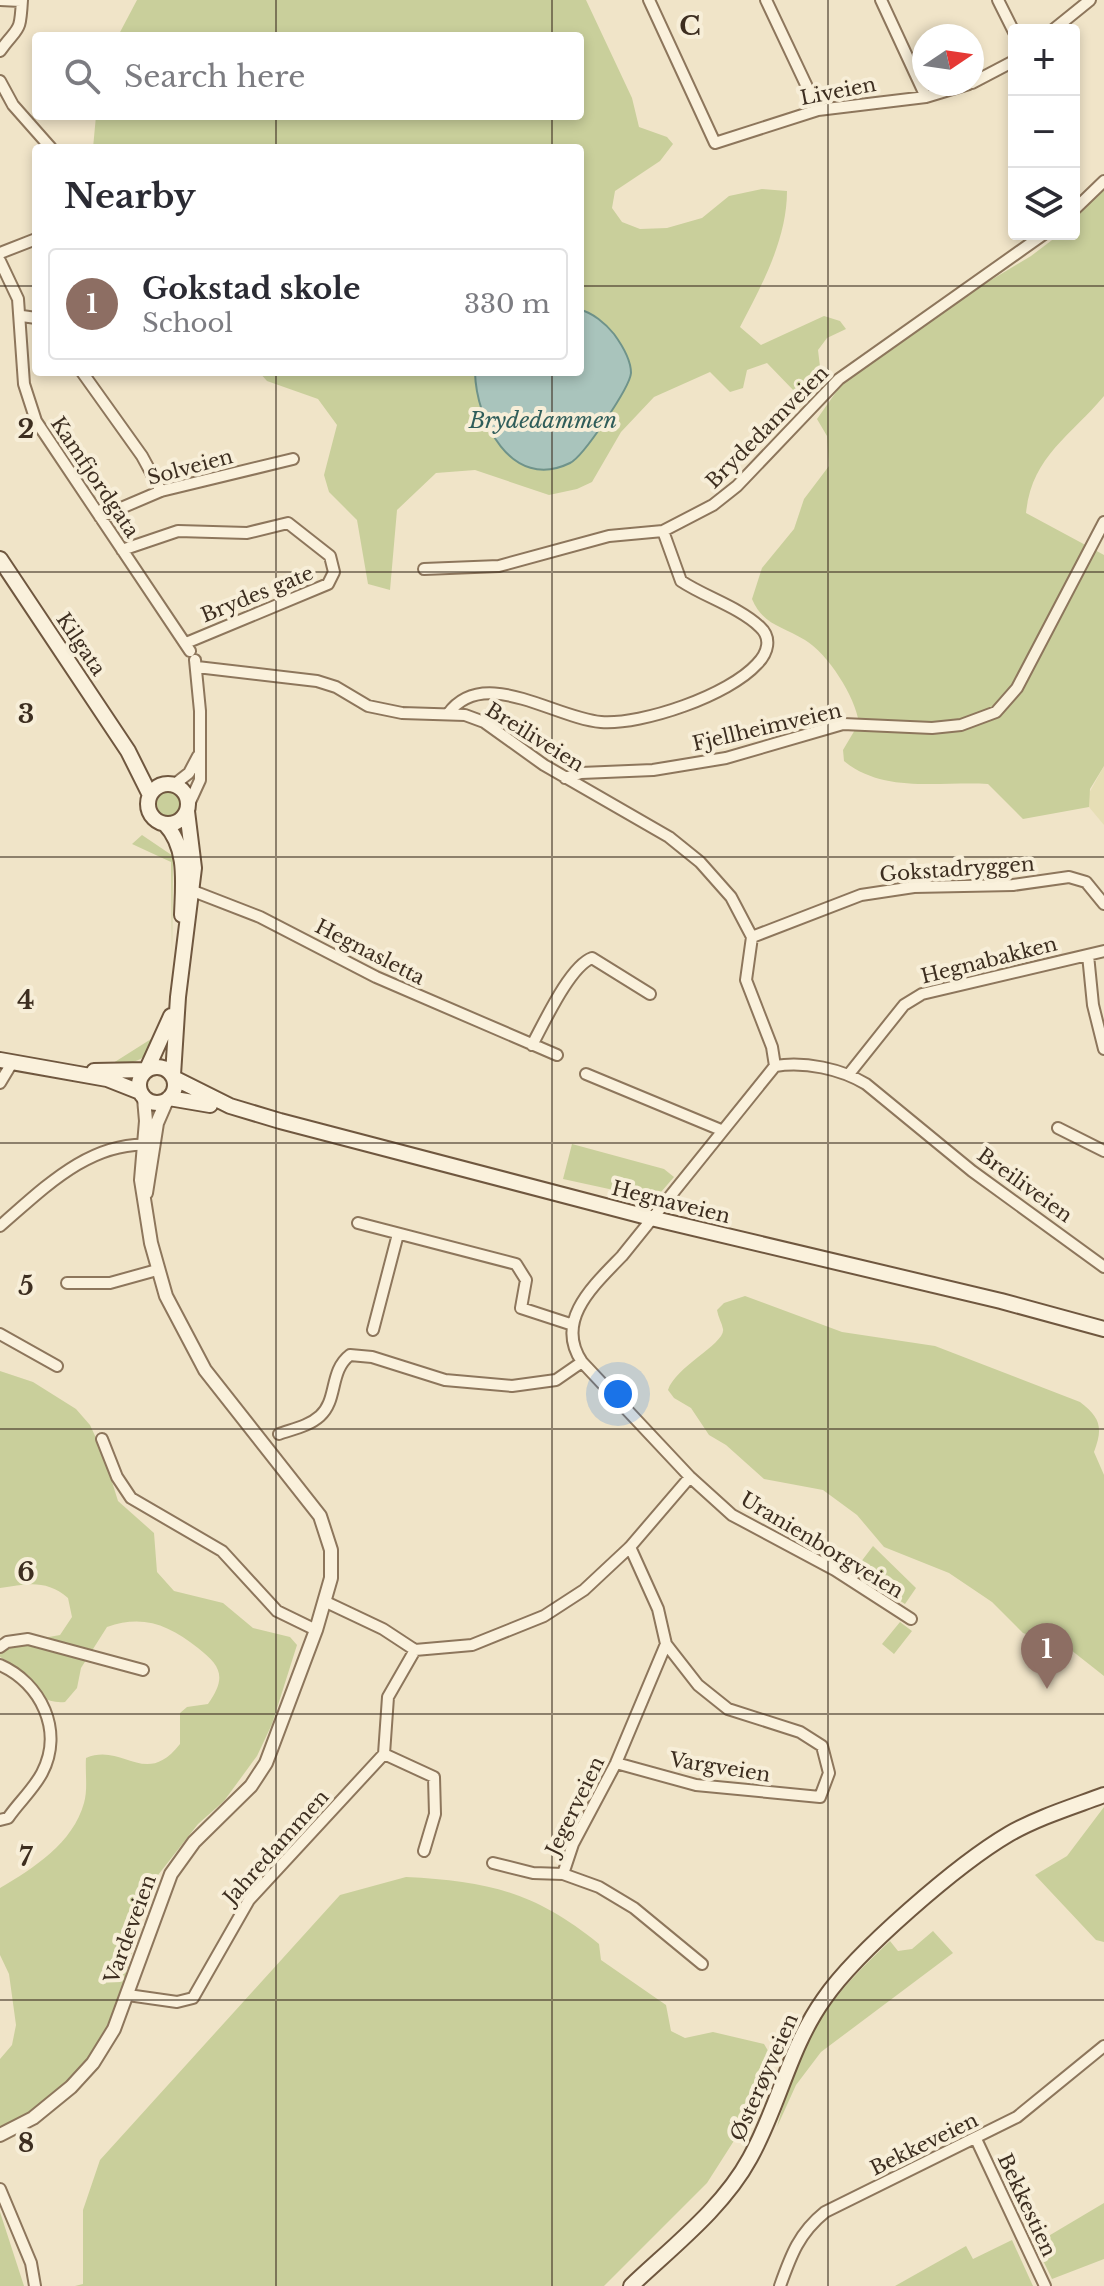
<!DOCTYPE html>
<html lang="en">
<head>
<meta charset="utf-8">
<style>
	:root { --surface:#fff; --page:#f2f2f3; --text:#2b2b33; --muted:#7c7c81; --line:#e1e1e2; --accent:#d93025 }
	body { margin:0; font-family:"Libre Baskerville",serif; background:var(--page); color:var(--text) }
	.controls { position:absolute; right:24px; top:24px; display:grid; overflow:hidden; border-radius:8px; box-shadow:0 4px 12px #0003 }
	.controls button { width:72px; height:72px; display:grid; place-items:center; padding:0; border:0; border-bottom:2px solid var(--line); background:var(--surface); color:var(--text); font:40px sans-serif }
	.compass { position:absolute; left:912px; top:24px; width:72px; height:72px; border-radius:50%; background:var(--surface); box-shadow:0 4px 12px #0003; rotate:77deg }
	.you { position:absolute; left:618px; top:1394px; width:28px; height:28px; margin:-20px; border:6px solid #fff; border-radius:50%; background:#1a73e8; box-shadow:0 0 0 12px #1a73e833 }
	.badge { display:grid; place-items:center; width:52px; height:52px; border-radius:50%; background:var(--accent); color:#fff; font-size:26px; font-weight:700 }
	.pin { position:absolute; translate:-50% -66px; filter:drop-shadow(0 2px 4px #0008) }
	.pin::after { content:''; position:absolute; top:42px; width:28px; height:24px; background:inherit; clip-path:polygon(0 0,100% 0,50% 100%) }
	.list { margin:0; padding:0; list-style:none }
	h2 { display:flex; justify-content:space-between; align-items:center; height:104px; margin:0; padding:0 32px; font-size:34px }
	h2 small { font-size:26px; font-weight:400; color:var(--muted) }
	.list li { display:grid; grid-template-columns:52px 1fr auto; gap:24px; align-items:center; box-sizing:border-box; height:112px; margin:0 16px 16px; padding:0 16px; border:2px solid var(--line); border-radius:8px }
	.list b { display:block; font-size:30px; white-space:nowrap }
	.list p { margin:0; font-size:26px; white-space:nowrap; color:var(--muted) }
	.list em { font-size:26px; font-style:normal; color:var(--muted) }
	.icon { flex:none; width:44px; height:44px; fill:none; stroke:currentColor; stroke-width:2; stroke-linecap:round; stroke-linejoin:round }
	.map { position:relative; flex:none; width:1104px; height:2286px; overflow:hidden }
	.search { position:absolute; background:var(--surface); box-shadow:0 4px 12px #0003; left:32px; top:32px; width:552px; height:88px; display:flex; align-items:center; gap:20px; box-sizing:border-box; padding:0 28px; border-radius:8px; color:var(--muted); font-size:30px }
	.panel { position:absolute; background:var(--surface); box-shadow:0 4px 12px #0003; left:32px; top:144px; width:552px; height:232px; border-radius:8px }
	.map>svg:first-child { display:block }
</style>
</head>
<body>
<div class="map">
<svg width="1104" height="2286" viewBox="0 0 1104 2286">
	<rect width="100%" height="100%" fill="#f0e4c8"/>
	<path fill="#e6deb5" d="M 1104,766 L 1104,825 L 1089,807 L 1087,797 Z"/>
	<path fill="#c9cf9b" d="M 137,0 L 586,0 L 632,98 L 639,127 L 667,137 L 673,144 L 660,161 L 615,191 L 612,208 L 622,222 L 640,229 L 667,228 L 702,218 L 729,196 L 762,189 L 787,191 C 787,239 762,285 740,327 L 761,345 L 824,316 L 840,321 L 846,329 L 827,338 L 818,350 L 821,375 L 796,393 L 767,363 L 747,370 L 743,388 L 730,392 L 710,372 L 654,397 L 621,432 L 592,482 L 577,489 L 549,495 L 475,470 L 436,473 L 397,510 L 390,590 L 368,584 L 357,520 L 329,492 L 324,475 L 337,425 L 318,399 L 267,381 L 259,372 L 580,372 L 580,148 L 93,148 L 96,116 L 580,116 L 580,36 L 118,36 Z
		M 1104,188 L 1104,396 C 1070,437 1032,456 1026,513 L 1104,555 L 1104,766 L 1090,789 L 1089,807 L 1023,819 L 988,784 C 941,781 884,794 844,761 L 843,750 L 859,723 C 855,696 828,654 805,640 C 782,626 763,625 752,599 L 762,568 L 794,529 L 804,499 L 829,466 L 827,436 L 817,419 L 841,385 L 938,312 L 1031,256 L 1060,234 L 1074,234 L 1074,220 Z
		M157 804a12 12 0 1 1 24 0a12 12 0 1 1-24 0Z
		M 142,835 L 173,856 L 172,956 L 171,862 L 132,844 Z
		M 159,1034 C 147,1060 138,1064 110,1065 Z
		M 572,1144 L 664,1169 L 674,1177 L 655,1199 L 563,1179 Z
		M 745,1296 L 842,1332 L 935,1346 L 1080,1402 C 1101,1418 1103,1428 1094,1452 L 1104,1475 L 1104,1676 L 1071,1650 L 1023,1633 L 992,1602 L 949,1573 L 884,1547 L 857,1515 L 823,1490 L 764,1479 L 726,1445 L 709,1435 L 691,1408 L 674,1398 L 668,1390 C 675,1367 726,1343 723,1329 C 722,1323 718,1317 717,1310 L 724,1303 Z
		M 0,1371 L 33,1382 L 76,1409 L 90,1425 L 103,1453 L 118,1501 L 154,1533 L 157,1572 L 174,1591 L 223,1603 L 253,1628 L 290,1637 L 297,1645 L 272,1724 L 257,1756 L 224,1801 L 198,1824 L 151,1884 L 114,2017 L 98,2048 L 44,2109 L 0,2129 L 0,2059 L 12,2045 L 16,2025 L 9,1974 L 0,1955 L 0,1888 C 34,1868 73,1843 84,1803 C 88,1789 85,1773 86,1758 C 123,1742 145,1789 180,1744 L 180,1713 L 187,1707 L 208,1704 C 227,1677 221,1666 198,1648 C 169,1625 143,1614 107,1627 L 81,1668 L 77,1688 L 65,1702 C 30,1705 27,1669 0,1657 L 0,1646 L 60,1635 L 72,1617 L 68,1598 C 46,1579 27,1584 0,1588 Z
		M 873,1546 L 916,1588 L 905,1604 L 854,1571 Z
		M 900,1622 L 912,1631 L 894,1654 L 882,1644 Z
		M 1104,1807 L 1104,1942 L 1096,1940 L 1035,1875 L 1067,1856 Z
		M 406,1877 C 488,1881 535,1892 599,1944 L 601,1960 L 666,2005 L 671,2031 L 685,2038 L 713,2032 L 764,2044 L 770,2054 L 744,2125 L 707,2183 L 604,2286 L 75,2286 L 83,2284 L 83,2210 L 100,2160 L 340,1895 Z
		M 933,1931 L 953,1953 L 821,2052 L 796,2085 L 777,2127 C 803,2035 821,2006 890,1941 L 898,1951 L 912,1949 Z
		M 1104,2203 L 1104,2259 L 1052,2279 L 1035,2244 Z
		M 0,2212 L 24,2286 L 0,2286 Z
		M 1012,2240 L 1033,2286 L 895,2286 L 966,2246 L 973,2259 Z"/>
	<path fill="#a9c4bc" stroke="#6f938a" stroke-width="2" d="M 580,310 C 592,312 606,324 614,334 C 622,345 631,359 631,373 C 630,387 583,457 570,463 C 511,492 476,420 475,372 L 580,372 Z"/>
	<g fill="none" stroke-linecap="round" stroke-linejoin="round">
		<g stroke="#8d765c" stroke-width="14">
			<path id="minor" d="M 0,0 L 21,1
				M 649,0 L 715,143 L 818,110 L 926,97 L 969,84
				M 766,0 L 818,110
				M 881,0 L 926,97
				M 998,0 L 1014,32
				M 1053,30 L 1090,0
				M 0,51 C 19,25 20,35 22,0
				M 0,81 L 13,105 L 51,148
				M 972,83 L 1014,61
				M 1074,210 L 1104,181
				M 0,253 L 36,239
				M 0,261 L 18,299 L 24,384 L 36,421 L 190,651
				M 22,316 L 36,318
				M 82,372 L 142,456 L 161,491
				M 100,517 L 161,491 L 293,459
				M 122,550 L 178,531 L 247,533 L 288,523 L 330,556 L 334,572 L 328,584 L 186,643
				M 424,569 L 499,566 L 609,536 L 663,531 L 713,505 L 737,486 L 839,379 L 1044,234
				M 197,667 L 317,681 L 336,687 L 368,706 L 402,713 L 465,715 L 484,722 L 544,765 L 669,837 L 700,862 L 731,897 L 752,937
				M 448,714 C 483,665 554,718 601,722 C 643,725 729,695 757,664 C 768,653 772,638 760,627 C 739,607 705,597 681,581 L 663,531
				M 565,778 L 581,773 L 653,770 L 726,758 L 843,724 L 932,728 L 961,725 L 996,712 L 1017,688 L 1104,522
				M 175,784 L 189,773 L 198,756
				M 189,804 L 200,780 L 200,711 L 195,660
				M 193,891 L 260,917 L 376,977 L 557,1055
				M 1088,955 L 1093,1005 L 1104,1049
				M 532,1045 C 544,1023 570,966 592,958 L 650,994
				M 775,1066 L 622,1256 C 593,1286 554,1321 582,1362 L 690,1477 L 732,1515 L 835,1570 L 911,1619
				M 775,1066 L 772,1047 L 746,980 L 752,937 L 861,895 L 914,887 L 1013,885 L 1069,877 L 1086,882 L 1104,904
				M 775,1066 C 805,1061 841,1069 866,1084 L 972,1171 L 1104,1267
				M 586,1074 L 721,1130
				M 849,1074 L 904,1005 L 922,994 L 1104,951
				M 0,1083 L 12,1063
				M 1058,1128 L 1104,1151
				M 358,1223 L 516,1264 L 526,1280 L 521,1308 L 570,1324
				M 0,1226 C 43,1189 90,1140 151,1145
				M 67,1283 L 110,1283 L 157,1270
				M 373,1330 L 398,1234
				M 0,1334 L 57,1366
				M 279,1434 C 293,1429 309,1426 320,1416 C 338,1400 329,1371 350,1355 L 372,1357 L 445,1380 L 512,1386 L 556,1380 L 582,1362
				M 102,1439 L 117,1477 L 131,1498 L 222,1551 L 277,1611 L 316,1630
				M 326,1602 L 383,1629 L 415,1650 L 472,1645 L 544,1616 L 584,1590 L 630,1547 L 690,1477
				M 666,1644 L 616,1763 L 573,1844 L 563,1874 L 599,1887 L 634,1908 L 702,1964
				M 0,1647 L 7,1642 L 28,1639 L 143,1670
				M 0,1665 C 41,1683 64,1731 42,1773 C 33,1790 18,1803 8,1818 L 0,1820
				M 384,1754 L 434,1777 L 435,1814 L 424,1851
				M 616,1763 L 696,1785 L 820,1797 L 829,1773 L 822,1746 L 800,1732 L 728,1709 L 698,1685 L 666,1644 L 658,1609 L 630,1547
				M 493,1863 L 533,1873 L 563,1874
				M 128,1995 L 177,2002 L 193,1998 L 249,1900 L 384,1754 L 388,1697 L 415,1650
				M 976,2139 L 1045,2286
				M 0,2189 L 31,2263 L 35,2286
				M 780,2286 C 791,2255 799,2233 825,2212 L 1017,2117 L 1104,2046"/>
		</g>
		<g stroke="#8d765c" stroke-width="16">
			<path id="tertiary" d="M 146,1193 L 157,1123 L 167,1100
				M 0,2135 L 33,2118 L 71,2087 L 93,2063 L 114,2029 L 171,1874 L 194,1842 L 251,1786 L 266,1763 L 316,1630 L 331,1578 L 331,1550 L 320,1516 L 205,1370 L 166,1296 L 151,1243 L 141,1180 L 146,1121 L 144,1098"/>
		</g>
		<g stroke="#6f573f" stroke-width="18">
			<path id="secondary" d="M 0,559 L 128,751 L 150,795
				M148 804a20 20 0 1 1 40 0a20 20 0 1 1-40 0Z
				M 165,824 C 188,848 183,884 182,915
				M 0,1060 L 107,1079 L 140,1092
				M139 1085a18 18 0 1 1 36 0a18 18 0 1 1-36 0Z
				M 147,1069 L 171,1016
				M 94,1071 L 146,1070
				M 173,1075 L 178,997 L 194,868 L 187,811
				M 174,1078 L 230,1106 L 280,1121 L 651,1218 L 1001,1301 L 1104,1329
				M 169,1098 L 210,1105
				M 631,2286 C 672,2247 723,2208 750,2158 C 779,2106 789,2048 824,1999 C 857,1951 958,1864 1009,1834 C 1039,1817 1072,1807 1104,1795"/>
		</g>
		<use href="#minor" stroke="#faf1dc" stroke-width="10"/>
		<use href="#tertiary" stroke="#faf1dc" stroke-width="12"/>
		<use href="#secondary" stroke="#faf1dc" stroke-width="14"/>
	</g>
	<path fill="none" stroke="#3d2e20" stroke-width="2" stroke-opacity="0.55" d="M 276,0 L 276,36M 552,0 L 552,36M 828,0 L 828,2286M 276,116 L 276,148M 552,116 L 552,148M 0,286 L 36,286M 580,286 L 1104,286M 276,372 L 276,2286M 552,372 L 552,2286M 0,572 L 1104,572M 0,857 L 1104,857M 0,1143 L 1104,1143M 0,1429 L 1104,1429M 0,1714 L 1104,1714M 0,2000 L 1104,2000"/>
	<g text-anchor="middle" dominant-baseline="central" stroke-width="8" stroke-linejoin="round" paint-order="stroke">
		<g font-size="20" fill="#3d2e20" stroke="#f7eed8">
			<text transform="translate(838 91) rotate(-11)">Liveien</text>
			<text transform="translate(767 427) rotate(-45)">Brydedamveien</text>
			<text transform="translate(190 467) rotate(-15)">Solveien</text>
			<text transform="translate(95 477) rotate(56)">Kamfjordgata</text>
			<text transform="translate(257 594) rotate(-22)">Brydes gate</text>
			<text transform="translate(81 644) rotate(56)">Kilgata</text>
			<text transform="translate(767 727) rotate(-13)">Fjellheimveien</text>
			<text transform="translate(535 737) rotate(32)">Breiliveien</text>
			<text transform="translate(957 869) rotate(-4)">Gokstadryggen</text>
			<text transform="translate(370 952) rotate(27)">Hegnasletta</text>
			<text transform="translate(989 960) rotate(-14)">Hegnabakken</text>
			<text transform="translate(1025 1185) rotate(36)">Breiliveien</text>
			<text transform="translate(671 1202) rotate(14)">Hegnaveien</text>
			<text transform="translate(822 1545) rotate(31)">Uranienborgveien</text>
			<text transform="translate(720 1767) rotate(9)">Vargveien</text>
			<text transform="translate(575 1806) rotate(-64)">Jegerveien</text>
			<text transform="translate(276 1847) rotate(-48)">Jahredammen</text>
			<text transform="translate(130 1929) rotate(-70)">Vardeveien</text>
			<text transform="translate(764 2077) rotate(-66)">Østerøyveien</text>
			<text transform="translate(924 2144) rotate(-26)">Bekkeveien</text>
			<text transform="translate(1027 2205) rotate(65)">Bekkestien</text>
		</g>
		<g font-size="22" font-style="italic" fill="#2f5d5a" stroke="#f7eed8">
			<text x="543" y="420">Brydedammen</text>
		</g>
	</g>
	<g font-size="26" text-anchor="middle" font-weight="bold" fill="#3d2e20" stroke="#f7eed8" stroke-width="8" stroke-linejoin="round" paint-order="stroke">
		<text x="690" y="35">C</text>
		<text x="26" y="438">2</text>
		<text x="26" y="723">3</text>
		<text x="26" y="1009">4</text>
		<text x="26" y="1295">5</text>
		<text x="26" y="1581">6</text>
		<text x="26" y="1866">7</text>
		<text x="26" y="2152">8</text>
	</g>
</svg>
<div class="controls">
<button>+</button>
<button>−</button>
<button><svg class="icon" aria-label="layers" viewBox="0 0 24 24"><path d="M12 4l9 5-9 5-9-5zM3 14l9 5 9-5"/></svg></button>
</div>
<svg class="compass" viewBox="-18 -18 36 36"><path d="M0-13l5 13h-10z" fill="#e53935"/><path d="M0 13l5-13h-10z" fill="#7c7c81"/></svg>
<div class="you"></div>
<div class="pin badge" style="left:1047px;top:1689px;background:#8d6e63">1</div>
<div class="search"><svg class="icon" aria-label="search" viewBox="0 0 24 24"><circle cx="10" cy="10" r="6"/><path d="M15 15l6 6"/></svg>Search here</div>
<section class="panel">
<h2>Nearby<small></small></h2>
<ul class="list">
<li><span class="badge" style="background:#8d6e63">1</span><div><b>Gokstad skole</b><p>School</p></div><em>330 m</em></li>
</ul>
</section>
</div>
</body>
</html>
